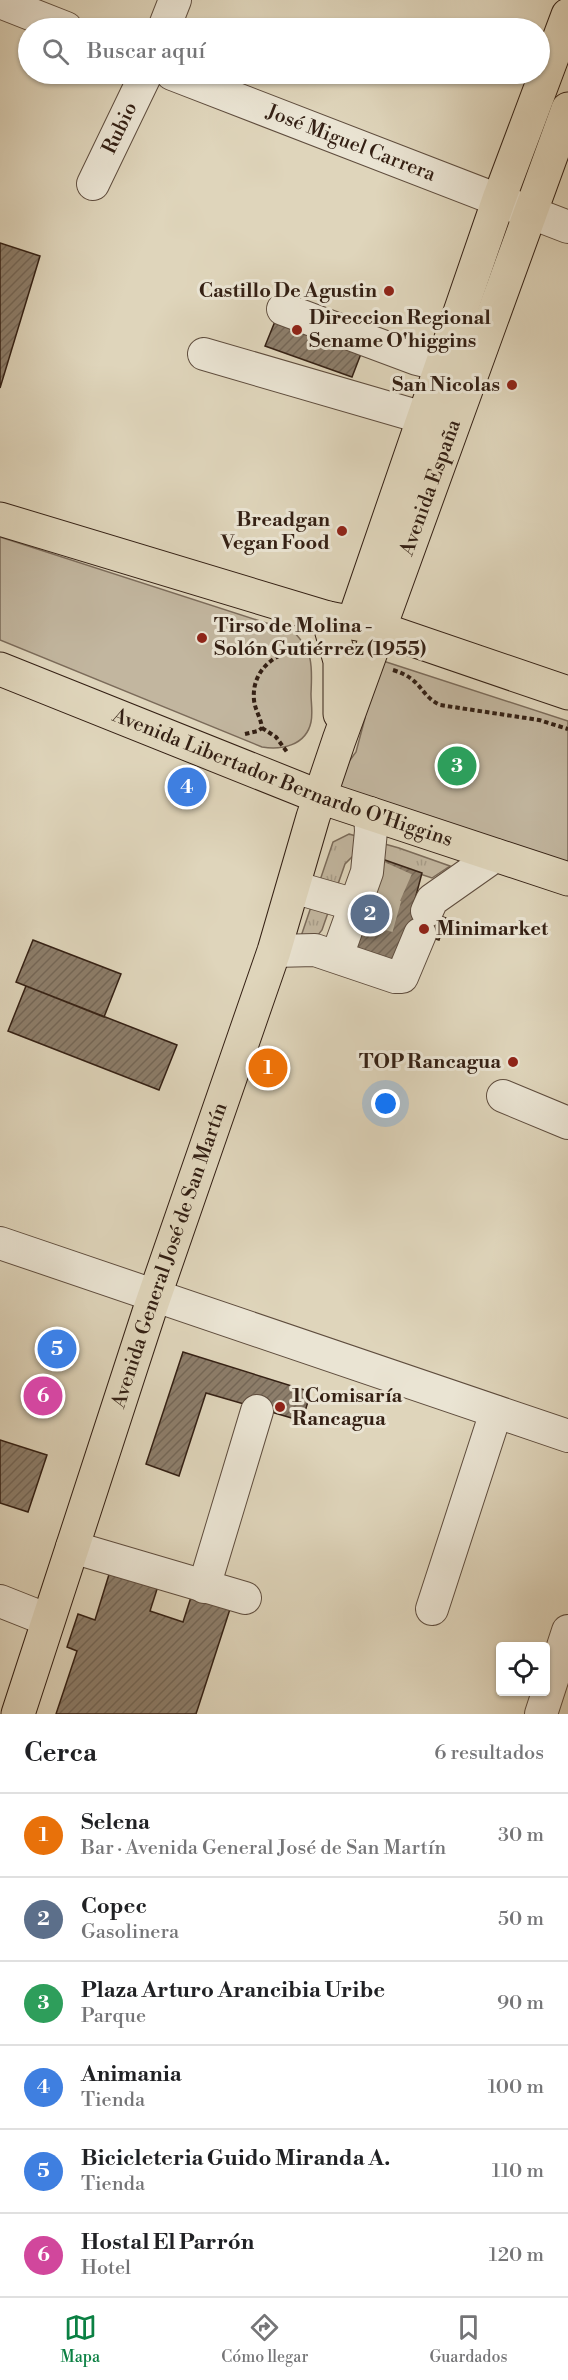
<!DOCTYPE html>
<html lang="es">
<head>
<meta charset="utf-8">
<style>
	:root { --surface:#fff; --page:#f2f2f2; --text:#202124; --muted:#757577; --line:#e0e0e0; --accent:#0b8043 }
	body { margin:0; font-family:"Libre Bodoni",serif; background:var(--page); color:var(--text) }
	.controls { position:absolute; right:18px; bottom:18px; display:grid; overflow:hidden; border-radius:6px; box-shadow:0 2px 4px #0004 }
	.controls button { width:54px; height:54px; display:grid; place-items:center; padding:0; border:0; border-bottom:2px solid var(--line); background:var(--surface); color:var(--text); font:30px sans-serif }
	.you { position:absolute; left:386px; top:1104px; width:21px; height:21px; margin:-15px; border:4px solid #fff; border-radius:50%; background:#1a73e8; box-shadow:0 0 0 9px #1a73e833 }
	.badge { display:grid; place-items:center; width:39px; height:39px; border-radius:50%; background:var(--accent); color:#fff; font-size:20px; font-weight:700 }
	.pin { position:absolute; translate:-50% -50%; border:3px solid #fff; box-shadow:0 2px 6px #0006 }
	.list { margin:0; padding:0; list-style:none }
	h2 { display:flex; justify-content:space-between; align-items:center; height:78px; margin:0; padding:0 24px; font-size:26px }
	h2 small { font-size:20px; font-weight:400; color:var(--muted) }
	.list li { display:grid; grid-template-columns:39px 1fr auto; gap:18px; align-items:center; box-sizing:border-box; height:84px; padding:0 24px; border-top:2px solid var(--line) }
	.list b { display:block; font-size:22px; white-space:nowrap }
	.list p { margin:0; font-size:20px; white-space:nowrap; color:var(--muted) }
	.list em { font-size:20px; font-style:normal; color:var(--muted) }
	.icon { flex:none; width:33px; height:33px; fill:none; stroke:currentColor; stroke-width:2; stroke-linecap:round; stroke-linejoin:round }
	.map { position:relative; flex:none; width:568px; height:1714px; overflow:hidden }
	.search { position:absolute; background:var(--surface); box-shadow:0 2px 4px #0004; left:18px; right:18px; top:18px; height:66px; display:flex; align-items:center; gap:15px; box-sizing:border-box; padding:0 21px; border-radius:33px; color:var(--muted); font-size:22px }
	.sheet { height:582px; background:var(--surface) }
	nav { display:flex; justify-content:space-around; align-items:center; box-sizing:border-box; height:84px; border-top:2px solid var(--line); background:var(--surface); font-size:16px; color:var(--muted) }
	nav a { display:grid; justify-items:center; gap:3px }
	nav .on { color:var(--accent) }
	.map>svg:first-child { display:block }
</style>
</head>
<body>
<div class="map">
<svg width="568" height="1714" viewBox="0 0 568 1714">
	<defs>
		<pattern id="grass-tufts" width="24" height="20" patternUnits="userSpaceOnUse" patternTransform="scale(1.5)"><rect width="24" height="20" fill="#c2b69f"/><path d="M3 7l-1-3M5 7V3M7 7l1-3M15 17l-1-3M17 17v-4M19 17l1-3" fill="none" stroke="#a79c88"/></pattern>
		<pattern id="building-hatch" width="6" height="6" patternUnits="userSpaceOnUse" patternTransform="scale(1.5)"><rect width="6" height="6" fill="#8d7e6b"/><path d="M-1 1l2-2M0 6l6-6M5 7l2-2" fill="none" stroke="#746757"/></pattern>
	</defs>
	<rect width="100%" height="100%" fill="#dfd5bb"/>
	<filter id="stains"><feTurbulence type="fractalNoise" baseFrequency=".00333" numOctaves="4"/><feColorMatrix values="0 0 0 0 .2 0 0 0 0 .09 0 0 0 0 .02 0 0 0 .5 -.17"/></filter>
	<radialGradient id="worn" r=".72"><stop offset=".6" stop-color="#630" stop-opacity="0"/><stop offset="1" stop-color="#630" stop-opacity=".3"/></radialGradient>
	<path fill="url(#grass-tufts)" stroke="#7b6b5a" stroke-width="1.5" d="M 349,834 L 399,848 L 450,866 L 432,878 L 362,855 L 352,857 L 345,864 L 322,930 L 310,945 L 295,954 L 333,842 Z"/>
	<path fill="#c2b69f" stroke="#7b6b5a" stroke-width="1.5" d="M 0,537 L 294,632 C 314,653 312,667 311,694 C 311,703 313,713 311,722 C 306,746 281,750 262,747 L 0,640 Z
		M 377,659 L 568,721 L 568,869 L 338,792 L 342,771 L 356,752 L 365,718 L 371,661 Z"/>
	<path fill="url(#building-hatch)" stroke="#342014" stroke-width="1.5" d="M 0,243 L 40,256 L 0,388 Z
		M 278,314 L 364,346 L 352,377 L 265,346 Z
		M 382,859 L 422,873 L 413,907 L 446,918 L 439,940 L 406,930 L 395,965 L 351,952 Z
		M 33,940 L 121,974 L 104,1017 L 16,982 Z
		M 26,986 L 177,1045 L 159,1090 L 8,1031 Z
		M 183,1352 L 311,1392 L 302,1421 L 206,1393 L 179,1476 L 146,1464 Z
		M 0,1440 L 47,1455 L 28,1512 L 0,1503 Z
		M 111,1568 L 159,1583 L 150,1611 L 183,1622 L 192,1594 L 231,1606 L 196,1714 L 56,1714 L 77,1651 L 67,1647 L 78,1614 L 95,1620 Z"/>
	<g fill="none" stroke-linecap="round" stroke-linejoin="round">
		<path stroke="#bdb19a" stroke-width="32" stroke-dasharray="32 16" stroke-linecap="butt" d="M 376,876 L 417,894
			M 366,908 L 423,924"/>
		<g stroke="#5f4d3e" stroke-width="34">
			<g id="minor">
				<path d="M 0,2 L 66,28"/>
				<path d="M 164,28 L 175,0"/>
				<path id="s1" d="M 172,74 L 568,227"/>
				<path id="s2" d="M 93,184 L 146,74"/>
				<path d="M 283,309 L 417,359 L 442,365"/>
				<path d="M 204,354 L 424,418"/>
				<path d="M 293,887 L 366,908"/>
				<path d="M 427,911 L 432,900 L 496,855"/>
				<path d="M 274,951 L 315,950 L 395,977 L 402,977 L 420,934"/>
				<path d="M 337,956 L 367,872 L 371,831 L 370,813"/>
				<path d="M 503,1096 L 568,1123"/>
				<path d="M 0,1243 L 568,1436"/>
				<path d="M 72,1547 L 245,1598"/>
				<path d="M 204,1587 L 257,1411"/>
				<path d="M 0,1601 L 48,1620"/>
				<path d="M 432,1609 L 496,1412"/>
				<path d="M 541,1714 L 568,1631"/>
			</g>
		</g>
		<g stroke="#342014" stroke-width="35">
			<g id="major">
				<path d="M 0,519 L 328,618 L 378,628 L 568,693"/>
				<path d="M 328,618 L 340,661 L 340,714"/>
				<path d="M 353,623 L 499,199 L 568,15"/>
				<path id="s3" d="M 0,669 L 320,797 L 568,879"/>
				<path id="s4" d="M 18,1714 L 150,1309 L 274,951 L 313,817 L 339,740 L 568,109"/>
			</g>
		</g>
		<path stroke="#342014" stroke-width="4" stroke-dasharray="4.5 3" stroke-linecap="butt" d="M 393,670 C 423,679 419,695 440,705 L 539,720 L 568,729
			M 262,728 L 276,737 L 287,752
			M 245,734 L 258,731 L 262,728 C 261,718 255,710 254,700 C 251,668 279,649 308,649"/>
		<use href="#minor" stroke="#eae4d3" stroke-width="32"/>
		<use href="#major" stroke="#dfd5bb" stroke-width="33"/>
	</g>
	<g fill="#8f2418" stroke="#eae4d3" stroke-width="2">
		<circle cx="389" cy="291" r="6"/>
		<circle cx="297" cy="330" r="6"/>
		<circle cx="512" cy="385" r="6"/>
		<circle cx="342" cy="531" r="6"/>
		<circle cx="202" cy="638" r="6"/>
		<circle cx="424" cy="929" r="6"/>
		<circle cx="513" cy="1062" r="6"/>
		<circle cx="280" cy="1407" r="6"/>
	</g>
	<g text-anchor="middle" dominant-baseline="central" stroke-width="6" stroke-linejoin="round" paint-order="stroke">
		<g font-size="20" fill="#342014" stroke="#eae4d3">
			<text stroke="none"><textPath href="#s2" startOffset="62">Rubio</textPath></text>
			<text stroke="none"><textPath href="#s1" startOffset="192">José Miguel Carrera</textPath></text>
			<text stroke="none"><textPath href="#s4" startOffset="1294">Avenida España</textPath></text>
			<text stroke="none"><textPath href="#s3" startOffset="303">Avenida Libertador Bernardo O'Higgins</textPath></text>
			<text stroke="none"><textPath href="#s4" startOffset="483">Avenida General José de San Martín</textPath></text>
		</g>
		<g font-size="20" font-weight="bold" fill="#342014" stroke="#eae4d3" text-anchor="end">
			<text x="377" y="291">Castillo De Agustin</text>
			<text x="309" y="318" text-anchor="start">Direccion Regional<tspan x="309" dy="23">Sename O'higgins</tspan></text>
			<text x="500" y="385">San Nicolas</text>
			<text x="330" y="520">Breadgan<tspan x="330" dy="23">Vegan Food</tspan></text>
			<text x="214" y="626" text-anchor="start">Tirso de Molina -<tspan x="214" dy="23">Solón Gutiérrez (1955)</tspan></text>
			<text x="436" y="929" text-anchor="start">Minimarket</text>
			<text x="501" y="1062">TOP Rancagua</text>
			<text x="292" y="1396" text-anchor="start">1 Comisaría<tspan x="292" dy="23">Rancagua</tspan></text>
		</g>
	</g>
	<rect width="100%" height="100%" filter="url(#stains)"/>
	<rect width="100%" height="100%" fill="url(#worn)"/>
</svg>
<div class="controls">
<button><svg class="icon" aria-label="locate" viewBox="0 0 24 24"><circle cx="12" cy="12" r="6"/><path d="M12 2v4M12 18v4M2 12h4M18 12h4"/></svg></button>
</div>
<div class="you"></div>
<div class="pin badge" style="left:268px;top:1068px;background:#e8710a">1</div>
<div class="pin badge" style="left:370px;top:914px;background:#5c6f8a">2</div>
<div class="pin badge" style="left:457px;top:766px;background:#2e9e5b">3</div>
<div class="pin badge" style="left:187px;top:787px;background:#3f7fe0">4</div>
<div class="pin badge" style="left:57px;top:1349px;background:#3f7fe0">5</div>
<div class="pin badge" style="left:43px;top:1396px;background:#d1479c">6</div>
<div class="search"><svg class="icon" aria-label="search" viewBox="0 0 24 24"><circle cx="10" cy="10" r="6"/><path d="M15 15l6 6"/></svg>Buscar aquí</div>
</div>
<section class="sheet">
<h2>Cerca<small>6 resultados</small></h2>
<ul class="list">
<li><span class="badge" style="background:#e8710a">1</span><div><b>Selena</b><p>Bar · Avenida General José de San Martín</p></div><em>30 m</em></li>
<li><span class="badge" style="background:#5c6f8a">2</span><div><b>Copec</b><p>Gasolinera</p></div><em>50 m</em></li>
<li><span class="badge" style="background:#2e9e5b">3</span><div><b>Plaza Arturo Arancibia Uribe</b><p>Parque</p></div><em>90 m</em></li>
<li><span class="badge" style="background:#3f7fe0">4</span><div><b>Animania</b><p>Tienda</p></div><em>100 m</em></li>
<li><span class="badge" style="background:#3f7fe0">5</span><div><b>Bicicleteria Guido Miranda A.</b><p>Tienda</p></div><em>110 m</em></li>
<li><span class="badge" style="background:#d1479c">6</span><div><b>Hostal El Parrón</b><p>Hotel</p></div><em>120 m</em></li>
</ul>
</section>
<nav>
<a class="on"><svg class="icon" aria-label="map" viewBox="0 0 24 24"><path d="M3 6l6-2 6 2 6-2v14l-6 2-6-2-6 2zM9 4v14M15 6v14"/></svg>Mapa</a>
<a><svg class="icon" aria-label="directions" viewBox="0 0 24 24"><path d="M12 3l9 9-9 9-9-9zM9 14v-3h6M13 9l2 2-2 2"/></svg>Cómo llegar</a>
<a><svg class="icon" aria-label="saved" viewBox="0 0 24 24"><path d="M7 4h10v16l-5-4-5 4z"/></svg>Guardados</a>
</nav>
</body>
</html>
